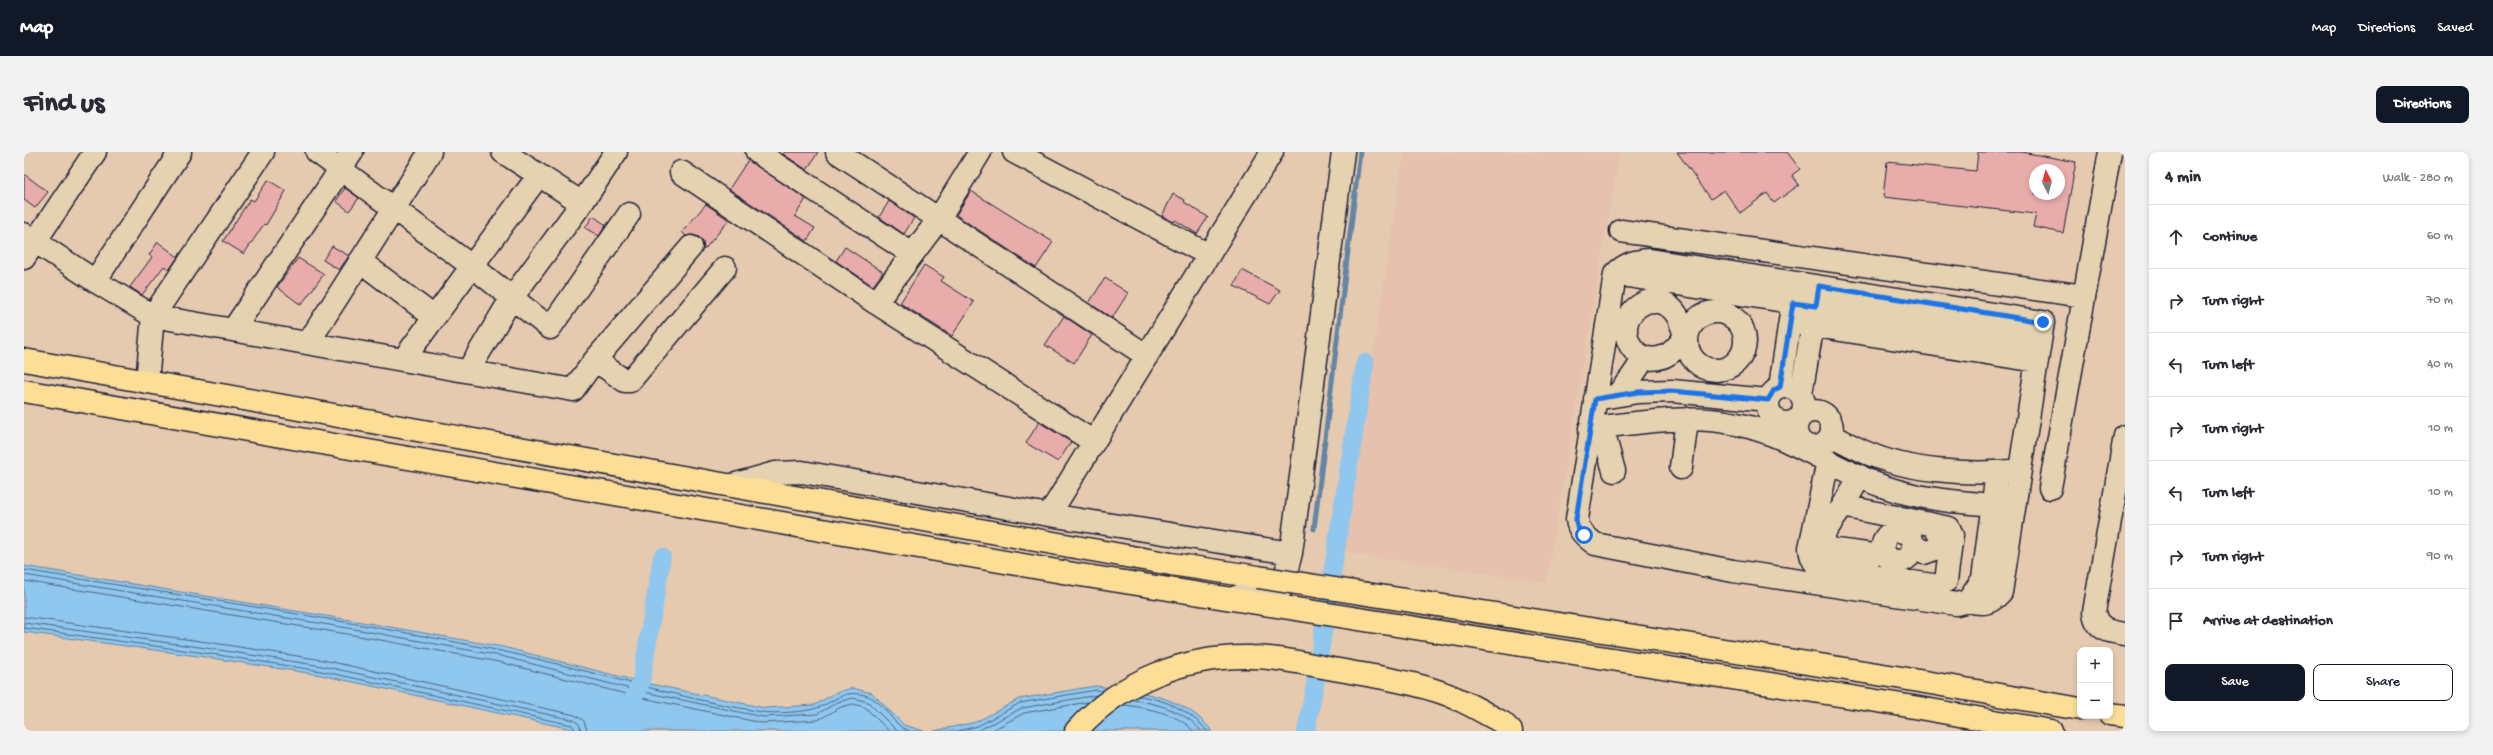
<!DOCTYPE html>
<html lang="en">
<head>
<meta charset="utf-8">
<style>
	:root { --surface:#fff; --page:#f2f2f3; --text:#2b2b33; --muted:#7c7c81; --line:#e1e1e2; --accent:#111827 }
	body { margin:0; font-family:"Gochi Hand",sans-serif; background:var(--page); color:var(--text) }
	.controls { position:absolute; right:12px; bottom:12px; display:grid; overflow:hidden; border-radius:8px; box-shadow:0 2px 6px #0003 }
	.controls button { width:36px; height:36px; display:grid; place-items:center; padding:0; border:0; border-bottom:1px solid var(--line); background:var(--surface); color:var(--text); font:20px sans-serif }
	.compass { position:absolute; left:2005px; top:12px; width:36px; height:36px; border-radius:50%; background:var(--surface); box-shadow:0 2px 6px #0003; rotate:354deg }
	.stop { position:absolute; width:12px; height:12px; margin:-9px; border:3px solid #1a73e8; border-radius:50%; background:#fff }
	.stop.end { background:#1a73e8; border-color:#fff; box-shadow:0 1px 4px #0008 }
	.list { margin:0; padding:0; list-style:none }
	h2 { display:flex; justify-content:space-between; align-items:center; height:52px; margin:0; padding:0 16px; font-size:17px }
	h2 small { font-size:13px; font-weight:400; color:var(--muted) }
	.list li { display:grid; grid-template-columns:26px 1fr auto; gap:12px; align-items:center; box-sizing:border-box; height:64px; padding:0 16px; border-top:1px solid var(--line) }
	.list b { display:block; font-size:15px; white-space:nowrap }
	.list em { font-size:13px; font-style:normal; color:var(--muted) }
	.actions { display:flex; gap:8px; padding:12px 16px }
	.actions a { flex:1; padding:9px 0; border:1px solid var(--accent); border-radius:8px; text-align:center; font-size:14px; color:var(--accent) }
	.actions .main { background:var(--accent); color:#fff }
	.icon { flex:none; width:22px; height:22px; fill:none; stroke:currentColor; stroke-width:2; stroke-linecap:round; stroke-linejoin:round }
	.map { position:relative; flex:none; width:2101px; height:579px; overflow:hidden; border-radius:8px }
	header { display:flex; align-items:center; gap:24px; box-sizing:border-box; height:56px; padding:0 20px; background:var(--accent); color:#fff }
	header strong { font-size:19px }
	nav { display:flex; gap:22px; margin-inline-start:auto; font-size:14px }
	.intro { display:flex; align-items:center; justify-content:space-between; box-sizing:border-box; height:96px; padding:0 24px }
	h1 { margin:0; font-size:28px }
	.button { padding:10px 18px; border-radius:8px; background:var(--accent); color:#fff; font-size:14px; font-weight:700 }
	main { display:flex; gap:24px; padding:0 24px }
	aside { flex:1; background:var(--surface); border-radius:8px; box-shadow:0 2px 6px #0003 }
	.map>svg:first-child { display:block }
</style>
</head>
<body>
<header>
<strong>Map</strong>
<nav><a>Map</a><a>Directions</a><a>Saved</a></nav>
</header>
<div class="intro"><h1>Find us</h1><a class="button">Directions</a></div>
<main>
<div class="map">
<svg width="2101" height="579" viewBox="0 0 2101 579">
	<rect width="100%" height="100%" fill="#e5caaf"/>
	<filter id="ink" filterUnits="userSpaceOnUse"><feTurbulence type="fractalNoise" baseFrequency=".025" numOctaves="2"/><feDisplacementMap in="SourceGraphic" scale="8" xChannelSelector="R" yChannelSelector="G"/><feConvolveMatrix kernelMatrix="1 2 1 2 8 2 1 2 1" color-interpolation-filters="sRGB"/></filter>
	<g filter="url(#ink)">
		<path fill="#e6c1ae" d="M 1380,0 L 1596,0 L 1522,430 L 1319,400 Z"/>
		<path fill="#8fc7ee" stroke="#6385a6" d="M 0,414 L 338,470 L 479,495 L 617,530 L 741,556 L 791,553 L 811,541 L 828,536 L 848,541 L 880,573 L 900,579 L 557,579 L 297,523 L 181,505 L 0,480 Z
			M 1071,534 C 1114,539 1160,543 1188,579 L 910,579 L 952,570 L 995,547 Z"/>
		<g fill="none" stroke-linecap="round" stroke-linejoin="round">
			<path stroke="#4e6483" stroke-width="1" d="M 0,418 C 159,444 319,467 477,499 C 564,517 650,546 738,560 C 749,562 782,560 793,556 C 813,549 819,536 844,544 C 861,550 868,574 885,579
				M 0,423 L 336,478 L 477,504 L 615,539 L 739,565 L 793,562 L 814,550 L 829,546 L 844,550 L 873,579
				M 0,429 L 335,484 L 475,510 L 614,545 L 738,571 L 794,568 L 817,555 L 829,552 L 841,555 L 865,579
				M 0,465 L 183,490 L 299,508 L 551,563 L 560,569 L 563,579
				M 0,471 L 182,496 L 298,514 L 550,568 L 555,572 L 557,579
				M 0,476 L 181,501 L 297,519 L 548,573 L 552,579
				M 1115,544 C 1141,547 1167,559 1183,579
				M 1109,548 C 1132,551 1162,559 1177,579
				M 1101,553 C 1122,556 1155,561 1169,579
				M 934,579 L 954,574 L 996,551 L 1072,538 L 1079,539
				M 953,579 L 998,556 L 1073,543
				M 967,579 L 1000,561 L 1064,550"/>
			<path stroke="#6385a6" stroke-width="5" d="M 1290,377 L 1336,0"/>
			<path stroke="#8fc7ee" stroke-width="18" d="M 607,552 L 617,530 L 638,405
				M 1282,579 L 1291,532 L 1341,211"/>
		</g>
		<path fill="#e8acaa" stroke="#22223b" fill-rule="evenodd" d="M 761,0 L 794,0 L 783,18 L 759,2 Z
			M 1653,0 L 1763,0 L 1776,17 L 1768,23 L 1775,33 L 1750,51 L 1743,41 L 1716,61 L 1700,38 L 1687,47 Z
			M 1954,0 L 1998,0 L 2052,10 L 2039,81 L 2009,75 L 2012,62 L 1859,45 L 1863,10 L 1952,19 ZM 2011,18 L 2035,18 L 2035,42 L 2011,42 Z
			M 724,8 L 782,47 L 771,64 L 791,76 L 783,89 L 705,37 Z
			M 0,22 L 24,40 L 11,56 L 0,48 Z
			M 244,28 L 262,39 L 242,73 L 240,72 L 220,102 L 199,89 L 226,47 L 230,49 Z
			M 321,36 L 335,46 L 325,59 L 312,49 Z
			M 947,39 L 1029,90 L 1012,116 L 932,63 Z
			M 1149,42 L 1161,48 L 1160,50 L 1184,65 L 1173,82 L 1151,68 L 1150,70 L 1138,64 Z
			M 865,49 L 890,66 L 880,82 L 855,65 Z
			M 682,52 L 705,68 L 680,98 L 679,90 L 675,85 L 669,83 L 662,84 L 658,80 Z
			M 569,64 L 582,73 L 575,84 L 561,76 Z
			M 134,90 L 154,105 L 145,118 L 140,114 L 118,143 L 106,135 L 128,105 L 125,103 Z
			M 308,94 L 325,104 L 315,118 L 299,108 Z
			M 821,95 L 859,120 L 849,134 L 812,109 Z
			M 274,106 L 300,122 L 277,153 L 253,135 Z
			M 900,113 L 920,125 L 917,129 L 950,150 L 928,184 L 876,151 Z
			M 1218,118 L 1256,138 L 1246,152 L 1210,134 Z
			M 1081,126 L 1104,141 L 1088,166 L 1065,151 Z
			M 1040,164 L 1068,183 L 1050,211 L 1021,193 Z
			M 1015,270 L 1047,290 L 1034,310 L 1002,291 Z"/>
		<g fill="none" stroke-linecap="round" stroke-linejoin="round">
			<g stroke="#22223b" stroke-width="25">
				<path id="minor" d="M 293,0 L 449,115 L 526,176 L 605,62
					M 479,0 L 558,51
					M 733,0 L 888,102
					M 813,0 L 1123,204
					M 990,0 L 1185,103
					M 657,20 L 852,151 L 1070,290
					M 1597,79 L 2060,144
					M 0,82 L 71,129 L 129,164 L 549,238 L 571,208 L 667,95
					M 0,106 L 71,0
					M 336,109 L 410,165
					M 1591,122 L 2016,190
					M 71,129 L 156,0
					M 1625,149 C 1649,149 1656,164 1661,185 C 1655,192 1650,200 1641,204 C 1606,219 1582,164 1625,149 Z
					M 852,151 L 914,68 L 956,0
					M1663 189a29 29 0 1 1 58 0a29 29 0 1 1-58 0Z
					M 1766,170 L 2013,209
					M 209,178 L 328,0
					M 284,191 L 406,0
					M 379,208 L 515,23
					M 571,208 L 601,229 L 606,229 L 701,116
					M 444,219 L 487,147 L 558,51 L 592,0
					M 123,230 L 129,164 L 239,0
					M1744 253a18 18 0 1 1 36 0a18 18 0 1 1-36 0Z
					M 1756,235 L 1768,155
					M 1777,242 L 1791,160
					M 1593,243 L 1607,226 L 1621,205
					M 1571,247 L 1614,240 L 1648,239 L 1744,248
					M1772 277a18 18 0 1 1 36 0a18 18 0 1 1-36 0Z
					M 1578,275 L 1590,319
					M 1566,276 C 1617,271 1667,261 1717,273 C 1767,284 1810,317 1858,334 C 1894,347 1932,350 1969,353
					M 1807,283 C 1819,289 1831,296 1843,301 C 1884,319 1943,323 1987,319
					M 2101,284 L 2070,460 C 2072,478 2086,480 2101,482
					M 1804,309 L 1786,396 C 1787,405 1789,410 1796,416 L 1915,434 L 1922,429 L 1928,383 L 1925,376 L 1819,354
					M 1657,316 L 1663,267
					M 1836,324 L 1819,354 L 1800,381 L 1797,396 L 1850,403
					M 708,333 L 751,321 L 778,320 L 1025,363 L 1267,401
					M 2026,336 L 2086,0
					M 1025,363 L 1248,0
					M1859 394a15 15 0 1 1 30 0a15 15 0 1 1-30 0Z
					M 1889,392 L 1900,401 L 1914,396 L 1917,386 L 1910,374
					M 1209,446 L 1226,440 L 1251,440 L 1258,436 L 1267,401 L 1319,0
					M 1944,449 C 1960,453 1966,452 1977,440 L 2019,170 L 1626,108 C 1611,109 1602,111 1591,122 L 1553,367 C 1554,379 1562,385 1571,392 L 1709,419 L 1932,452 L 1944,449 L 1959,427 L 1973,320"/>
			</g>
			<g stroke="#22223b" stroke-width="25">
				<path id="major" d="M 0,208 L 1147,412 L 1234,425
					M 0,239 L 1050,422 L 1872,552 L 2027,579
					M 1343,442 L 1872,525 L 2056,557
					M 2086,562 L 2101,564"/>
			</g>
			<g stroke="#22223b" stroke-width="25">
				<path id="highway" d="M 1052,579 C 1096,529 1162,503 1228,505 C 1257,505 1286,513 1315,518 C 1347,524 1379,528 1410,538 C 1434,545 1457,559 1479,571 L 1487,579"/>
			</g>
			<use href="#minor" stroke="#e4d2b0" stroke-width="22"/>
			<use href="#major" stroke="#fcde96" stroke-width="22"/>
			<use href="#highway" stroke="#fcde96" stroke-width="22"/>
			<g stroke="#22223b" stroke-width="25" stroke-linecap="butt">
				<path id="major-bridge" d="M 1234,425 L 1343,442"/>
			</g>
			<use href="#major-bridge" stroke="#fcde96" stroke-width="22"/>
		</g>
	</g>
	<g fill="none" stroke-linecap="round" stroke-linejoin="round" filter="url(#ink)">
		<path stroke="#1a73e8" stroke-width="5" d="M 1560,383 L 1553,374 L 1552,367 L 1571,247 L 1614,240 L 1648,239 L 1744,248 L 1750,238 L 1756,235 L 1769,151 L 1792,154 L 1795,134 L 2019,170"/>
	</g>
</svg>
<div class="controls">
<button>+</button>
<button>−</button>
</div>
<svg class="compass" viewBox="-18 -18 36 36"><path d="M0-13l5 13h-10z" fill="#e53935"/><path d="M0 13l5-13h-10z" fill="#7c7c81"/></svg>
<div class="stop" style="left:1560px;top:383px"></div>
<div class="stop end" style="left:2019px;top:170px"></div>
</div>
<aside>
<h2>4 min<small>Walk · 280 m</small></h2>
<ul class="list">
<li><svg class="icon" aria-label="ahead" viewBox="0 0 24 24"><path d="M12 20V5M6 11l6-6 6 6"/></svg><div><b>Continue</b></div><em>60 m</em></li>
<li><svg class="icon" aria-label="right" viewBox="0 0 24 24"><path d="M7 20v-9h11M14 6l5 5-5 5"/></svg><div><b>Turn right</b></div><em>70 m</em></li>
<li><svg class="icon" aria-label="left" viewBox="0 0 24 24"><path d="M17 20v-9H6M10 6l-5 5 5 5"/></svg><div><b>Turn left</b></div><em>40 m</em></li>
<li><svg class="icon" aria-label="right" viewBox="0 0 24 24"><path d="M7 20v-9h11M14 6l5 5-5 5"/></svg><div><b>Turn right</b></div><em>10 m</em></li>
<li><svg class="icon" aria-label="left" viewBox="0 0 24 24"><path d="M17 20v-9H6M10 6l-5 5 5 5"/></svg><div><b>Turn left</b></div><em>10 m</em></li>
<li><svg class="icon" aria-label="right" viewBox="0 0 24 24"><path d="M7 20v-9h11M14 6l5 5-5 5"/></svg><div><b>Turn right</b></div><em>90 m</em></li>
<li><svg class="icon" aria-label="arrive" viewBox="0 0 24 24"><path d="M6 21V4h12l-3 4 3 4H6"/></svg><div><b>Arrive at destination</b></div></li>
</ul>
<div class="actions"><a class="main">Save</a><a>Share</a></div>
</aside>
</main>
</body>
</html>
